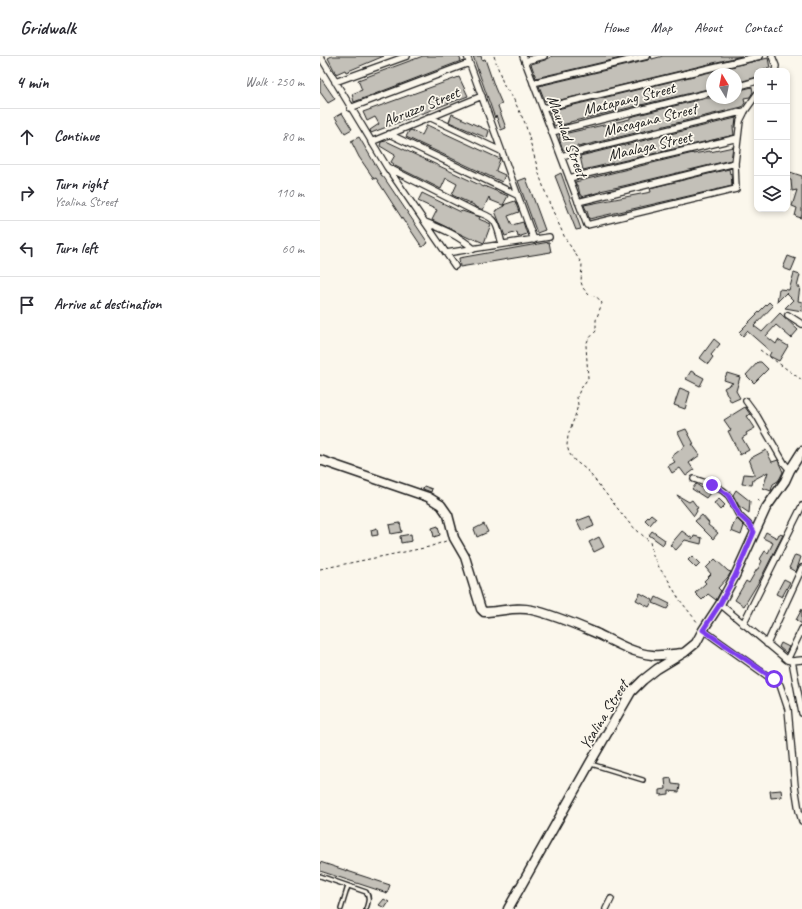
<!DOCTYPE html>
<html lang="en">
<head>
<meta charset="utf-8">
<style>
	:root { --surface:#fff; --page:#f7f7f7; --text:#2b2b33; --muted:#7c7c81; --line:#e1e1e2 }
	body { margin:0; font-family:Caveat,sans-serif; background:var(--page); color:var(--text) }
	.controls { position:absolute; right:12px; top:12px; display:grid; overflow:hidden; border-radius:8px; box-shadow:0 2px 6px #0003 }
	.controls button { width:36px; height:36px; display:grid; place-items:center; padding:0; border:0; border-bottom:1px solid var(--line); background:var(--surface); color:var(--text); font:20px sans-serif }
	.compass { position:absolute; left:386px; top:12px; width:36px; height:36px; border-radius:50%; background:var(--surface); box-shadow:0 2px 6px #0003; rotate:350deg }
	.stop { position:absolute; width:12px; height:12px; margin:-9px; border:3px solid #7c3aed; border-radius:50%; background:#fff }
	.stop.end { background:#7c3aed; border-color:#fff; box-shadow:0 1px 4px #0008 }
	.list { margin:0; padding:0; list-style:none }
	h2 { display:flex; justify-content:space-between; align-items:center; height:52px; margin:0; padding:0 16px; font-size:17px }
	h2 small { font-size:13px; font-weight:400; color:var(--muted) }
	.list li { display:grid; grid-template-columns:26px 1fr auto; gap:12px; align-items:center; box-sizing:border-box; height:56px; padding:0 16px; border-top:1px solid var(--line) }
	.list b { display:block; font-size:15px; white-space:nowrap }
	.list p { margin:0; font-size:13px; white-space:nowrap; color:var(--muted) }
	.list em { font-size:13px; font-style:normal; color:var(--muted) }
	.icon { flex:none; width:22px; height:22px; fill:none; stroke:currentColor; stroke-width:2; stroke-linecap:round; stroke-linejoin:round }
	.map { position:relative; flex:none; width:482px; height:853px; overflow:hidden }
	header { display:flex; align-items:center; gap:24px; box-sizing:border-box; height:56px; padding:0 20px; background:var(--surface); border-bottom:1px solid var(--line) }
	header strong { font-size:19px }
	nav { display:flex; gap:22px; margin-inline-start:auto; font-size:14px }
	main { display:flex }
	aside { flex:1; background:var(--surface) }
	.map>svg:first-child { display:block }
</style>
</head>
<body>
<header>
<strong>Gridwalk</strong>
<nav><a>Home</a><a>Map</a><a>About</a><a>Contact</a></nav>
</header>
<main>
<aside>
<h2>4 min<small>Walk · 250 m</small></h2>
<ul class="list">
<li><svg class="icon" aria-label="ahead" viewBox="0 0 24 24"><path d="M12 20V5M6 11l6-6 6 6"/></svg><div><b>Continue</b></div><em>80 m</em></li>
<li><svg class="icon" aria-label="right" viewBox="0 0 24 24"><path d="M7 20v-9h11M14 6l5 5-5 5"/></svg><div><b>Turn right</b><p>Ysalina Street</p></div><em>110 m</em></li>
<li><svg class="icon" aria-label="left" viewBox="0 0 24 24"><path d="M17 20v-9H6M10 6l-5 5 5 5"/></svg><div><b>Turn left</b></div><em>60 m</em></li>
<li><svg class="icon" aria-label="arrive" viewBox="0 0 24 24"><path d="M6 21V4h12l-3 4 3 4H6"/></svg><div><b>Arrive at destination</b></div></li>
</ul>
</aside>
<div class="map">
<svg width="482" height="853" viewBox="0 0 482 853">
	<rect width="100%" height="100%" fill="#fbf7ec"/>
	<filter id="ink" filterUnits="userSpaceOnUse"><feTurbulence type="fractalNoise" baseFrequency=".025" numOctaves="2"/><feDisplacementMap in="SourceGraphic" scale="8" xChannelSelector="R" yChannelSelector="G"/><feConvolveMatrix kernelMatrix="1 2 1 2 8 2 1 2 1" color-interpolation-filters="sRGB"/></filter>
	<g filter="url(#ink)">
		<path fill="#c3c0b8" stroke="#1c1c1c" d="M 12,0 L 64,0 L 26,16 L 25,14 L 16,18 L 8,2 Z
			M 103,0 L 139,0 L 141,5 L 34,46 L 32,38 L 42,34 L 38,24 Z
			M 153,0 L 161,0 L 162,4 L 165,3 L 175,32 L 182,48 L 178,50 L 186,72 L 181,74 L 176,59 L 175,62 Z
			M 231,0 L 309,0 L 216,22 L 211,8 L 225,4 L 231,1 Z
			M 331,0 L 332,3 L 343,0 L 422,0 L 228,47 L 227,45 L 225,45 L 219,30 L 328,4 Z
			M 448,2 L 450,12 L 444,13 L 444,15 L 437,15 L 437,21 L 416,27 L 416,18 L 392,18 L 392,32 L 250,66 L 250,67 L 237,70 L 237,69 L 234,70 L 231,60 L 229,55 Z
			M 0,21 L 15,43 L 8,47 L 0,36 Z
			M 139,21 L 148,40 L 51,77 L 50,74 L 59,68 L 55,61 L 47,65 L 43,56 Z
			M 432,31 L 433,36 L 430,41 L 424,42 L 425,47 L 422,51 L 258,91 L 258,90 L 243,94 L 240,85 L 239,79 L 310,63 L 310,61 L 386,42 L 416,42 L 416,35 Z
			M 22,57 L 32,73 L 25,77 L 15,61 Z
			M 132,58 L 169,75 L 167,82 L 129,66 Z
			M 416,62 L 415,71 L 413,71 L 414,79 L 263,114 L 260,100 Z
			M 107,69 L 180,103 L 176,114 L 176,115 L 185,119 L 182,126 L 86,81 L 89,75 L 91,74 L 102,79 Z
			M 39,81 L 62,120 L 63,120 L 108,187 L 102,191 L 86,167 L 85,167 L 56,122 L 54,123 L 39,101 L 31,85 Z
			M 66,85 L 164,131 L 164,130 L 188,140 L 183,149 L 195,145 L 199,156 L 188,160 L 192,169 L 203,166 L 207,178 L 198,181 L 197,176 L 185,180 L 175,155 L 185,150 L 170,144 L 169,141 L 163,154 L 156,151 L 154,150 L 154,149 L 132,139 L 137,128 L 126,122 L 121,133 L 73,109 L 74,108 L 71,106 L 75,99 L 60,90 L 61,86 Z
			M 413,91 L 411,104 L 303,130 L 280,135 L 280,136 L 262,141 L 262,139 L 260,139 L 258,130 L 257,130 L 255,126 L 373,97 L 373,98 L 390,95 L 390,96 Z
			M 409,113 L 410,118 L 411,117 L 412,130 L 269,163 L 267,154 L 266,154 L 264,149 L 331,136 L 330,132 Z
			M 467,115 L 482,120 L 482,158 L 481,162 L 475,160 L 477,152 L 472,150 L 477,134 L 472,135 L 471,124 L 467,123 Z
			M 241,117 L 261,173 L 256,174 L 235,120 Z
			M 206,122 L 225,174 L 217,177 L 198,125 Z
			M 102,137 L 141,156 L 142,155 L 160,161 L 159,163 L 171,168 L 164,187 L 152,182 L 151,183 L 112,164 L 117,154 L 98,145 Z
			M 229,186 L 231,196 L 140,211 L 139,202 Z
			M 468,200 L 476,203 L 471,215 L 463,212 Z
			M 474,217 L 480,219 L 477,231 L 480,231 L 478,245 L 482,246 L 482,255 L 465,252 L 473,244 L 466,237 L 457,246 L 459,233 L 469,234 Z
			M 449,246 L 453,250 L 434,270 L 442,276 L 460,257 L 478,274 L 471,282 L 456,269 L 446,280 L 456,288 L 458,284 L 468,290 L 459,305 L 449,300 L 451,296 L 427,275 L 423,280 L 419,276 Z
			M 394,283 L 400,288 L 391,299 L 393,301 L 388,308 L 380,302 Z
			M 438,306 L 441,306 L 448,313 L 434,327 L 426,319 Z
			M 371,315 L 384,322 L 380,330 L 366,323 Z
			M 407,317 L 420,321 L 416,335 L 420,342 L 411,346 L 404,332 L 413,327 L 404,324 Z
			M 360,332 L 370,336 L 365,353 L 354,349 Z
			M 425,351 L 430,358 L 427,360 L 435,372 L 426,377 L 427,379 L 422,382 L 429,394 L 420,399 L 408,375 L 411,374 L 404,364 Z
			M 366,373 L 374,388 L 372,388 L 380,399 L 369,407 L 374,414 L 366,420 L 360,412 L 352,417 L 348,410 L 355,406 L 351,401 L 365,390 L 358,376 Z
			M 446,394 L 452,406 L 458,404 L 459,407 L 463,416 L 460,422 L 458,425 L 453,428 L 451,435 L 443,432 L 448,416 L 433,424 L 432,429 L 422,428 L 424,418 L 435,419 L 429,403 Z
			M 376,428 L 390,437 L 386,442 L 372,433 Z
			M 104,430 L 112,433 L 111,436 L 103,433 Z
			M 416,434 L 430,445 L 429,457 L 419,450 L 413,439 Z
			M 357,439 L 369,446 L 372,444 L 378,452 L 376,453 L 377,455 L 374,460 Z
			M 399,443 L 405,449 L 400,454 L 394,447 Z
			M 331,458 L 336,462 L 330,469 L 325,464 Z
			M 382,459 L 389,467 L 388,469 L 398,477 L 393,483 L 375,465 Z
			M 270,460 L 274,470 L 262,475 L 257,465 Z
			M 416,462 L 424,470 L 421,479 L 411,475 Z
			M 80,467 L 82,476 L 71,478 L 69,469 Z
			M 164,468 L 168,476 L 157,481 L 154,473 Z
			M 118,470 L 120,479 L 114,481 L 112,472 Z
			M 57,472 L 58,479 L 52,480 L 51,474 Z
			M 332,475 L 345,484 L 343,489 L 329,479 Z
			M 362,475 L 373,483 L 374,480 L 382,482 L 381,488 L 365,484 L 356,494 L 350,489 Z
			M 446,476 L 457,482 L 459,478 L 463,479 L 441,522 L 424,550 L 415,544 L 426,525 L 429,527 L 437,513 L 438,513 L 442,505 L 440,503 L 445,495 L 448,497 L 453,487 L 443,482 Z
			M 91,478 L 92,485 L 81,487 L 80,480 Z
			M 279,481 L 284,491 L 274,496 L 269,486 Z
			M 475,499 L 481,501 L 476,516 L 469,512 Z
			M 372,500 L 380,508 L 376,512 L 368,504 Z
			M 395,503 L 408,515 L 411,516 L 408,521 L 398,532 L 401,535 L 396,544 L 388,538 L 382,544 L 375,537 L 386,527 L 384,525 L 391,518 L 386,512 Z
			M 464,523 L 470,526 L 462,541 L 456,538 Z
			M 320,537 L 333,544 L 329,551 L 316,544 Z
			M 336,541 L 350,548 L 347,553 L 333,547 Z
			M 482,553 L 482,568 L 476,564 Z
			M 461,587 L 469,591 L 466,597 L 459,591 Z
			M 351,722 L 352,728 L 360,729 L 359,736 L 349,735 L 349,738 L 340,739 L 340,734 L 346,733 L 345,723 Z
			M 461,734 L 462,741 L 451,742 L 450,735 Z
			M 0,806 L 70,829 L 67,837 L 0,815 Z
			M 64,843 L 69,846 L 65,852 L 59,849 Z"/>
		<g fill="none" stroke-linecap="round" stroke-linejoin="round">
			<g stroke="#1c1c1c" stroke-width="6">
				<path id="lane" d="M 271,708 L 323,724
					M 0,820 L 46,836 C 50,842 48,847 46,853
					M 21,853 L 28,830"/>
			</g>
			<g stroke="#1c1c1c" stroke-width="8">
				<path id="street" d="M 0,0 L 67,111 L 154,155 C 178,162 176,166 182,188
					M 147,0 L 214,184
					M 203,0 L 267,169 L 416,133 L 415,107 L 420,65 L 425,55 L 437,38
					M 452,0 L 456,10 L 455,15
					M 205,5 L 224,0
					M 15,26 L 87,0
					M 213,27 L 327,0
					M 416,31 L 437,25
					M 30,52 L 149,7
					M 223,52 L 440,0
					M 109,61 L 181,95
					M 232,76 L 392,36
					M 69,78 L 197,139
					M 51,86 L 162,40
					M 241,100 L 425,55
					M 67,111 L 135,210
					M 249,122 L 418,82
					M 258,146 L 415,107
					M 105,166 C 123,173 139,180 154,193
					M 126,197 L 229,181
					M 468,259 L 482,268
					M 426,345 L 437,360 L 464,407 L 470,414
					M 374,423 C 385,427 400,430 408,439 C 413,445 415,453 419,459 C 424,465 430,469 434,475
					M 400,548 L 467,604 L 472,605 L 482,604
					M 423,568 L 482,450
					M 383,574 L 460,629 L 468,653 L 475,730 L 479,755 L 482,765
					M 447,588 L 482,512
					M 467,604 L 482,573
					M 472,605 L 482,657
					M 286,853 L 291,843"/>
			</g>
			<g stroke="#1c1c1c" stroke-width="11">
				<path id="secondary" d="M 0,404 L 108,441 L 121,449 L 128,459 L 134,482 L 145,501 L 161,553 L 164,556 C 181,556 195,550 212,554 C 235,559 257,569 278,578 C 296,587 313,597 332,599 C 342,600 353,598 363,597
					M 188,853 L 270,707 L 311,636 L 323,624 L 337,613 L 365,596 L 376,587 L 383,574 L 400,548 L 415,520 L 446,452 L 465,425 L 470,414 L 482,395"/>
			</g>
			<path stroke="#1c1c1c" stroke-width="1" stroke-dasharray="3 3" stroke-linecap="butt" d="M 174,0 L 184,30 L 193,42 L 205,67 L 220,121 L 228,144 L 245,182 L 262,208 L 261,226 L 263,232 L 269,239 L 276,240 L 282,247 L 276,264 L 276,275 L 268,284 L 266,289 L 268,322 L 260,334 L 257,341 L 258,349 L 255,360 L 248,380 L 247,389 L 249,397 L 255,405 L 267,414 L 310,468 L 330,486 L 333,500 L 340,513 L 347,522 L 359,543 L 378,567
				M 440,294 L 482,324
				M 433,439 L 441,447
				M 0,513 L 109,491 L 126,485"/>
			<use href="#lane" stroke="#fbf7ec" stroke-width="3"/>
			<use href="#street" stroke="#fbf7ec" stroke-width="5.5"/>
			<use href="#secondary" stroke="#fbf7ec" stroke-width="8"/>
		</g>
	</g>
	<g fill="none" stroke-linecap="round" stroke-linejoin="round" filter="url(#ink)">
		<path stroke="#7c3aed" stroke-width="5" d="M 392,429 L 401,434 L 408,439 L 419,459 L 429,468 L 434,476 L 415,520 L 400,548 L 383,574 L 454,623"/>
	</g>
	<g text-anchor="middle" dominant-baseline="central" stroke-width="3.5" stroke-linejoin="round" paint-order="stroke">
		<g font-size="16" fill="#1c1c1c" stroke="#fbf7ec">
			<text transform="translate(309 43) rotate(-14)">Matapang Street</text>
			<text transform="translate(101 51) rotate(-22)">Abruzzo Street</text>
			<text transform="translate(330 64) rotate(-14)">Masagana Street</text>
			<text transform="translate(247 80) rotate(69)">Maunlad Street</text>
			<text transform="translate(330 90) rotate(-13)">Maalaga Street</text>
			<text transform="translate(284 659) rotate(-58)">Ysalina Street</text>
		</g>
	</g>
</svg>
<div class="controls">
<button>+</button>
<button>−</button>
<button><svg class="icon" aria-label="locate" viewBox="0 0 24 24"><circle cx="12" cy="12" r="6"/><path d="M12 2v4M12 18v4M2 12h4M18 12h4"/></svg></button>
<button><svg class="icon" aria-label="layers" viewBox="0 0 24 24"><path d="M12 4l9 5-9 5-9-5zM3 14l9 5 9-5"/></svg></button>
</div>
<svg class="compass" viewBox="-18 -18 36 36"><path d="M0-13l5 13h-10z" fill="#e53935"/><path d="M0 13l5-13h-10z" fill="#7c7c81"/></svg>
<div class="stop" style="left:454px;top:623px"></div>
<div class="stop end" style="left:392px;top:429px"></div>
</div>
</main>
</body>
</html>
